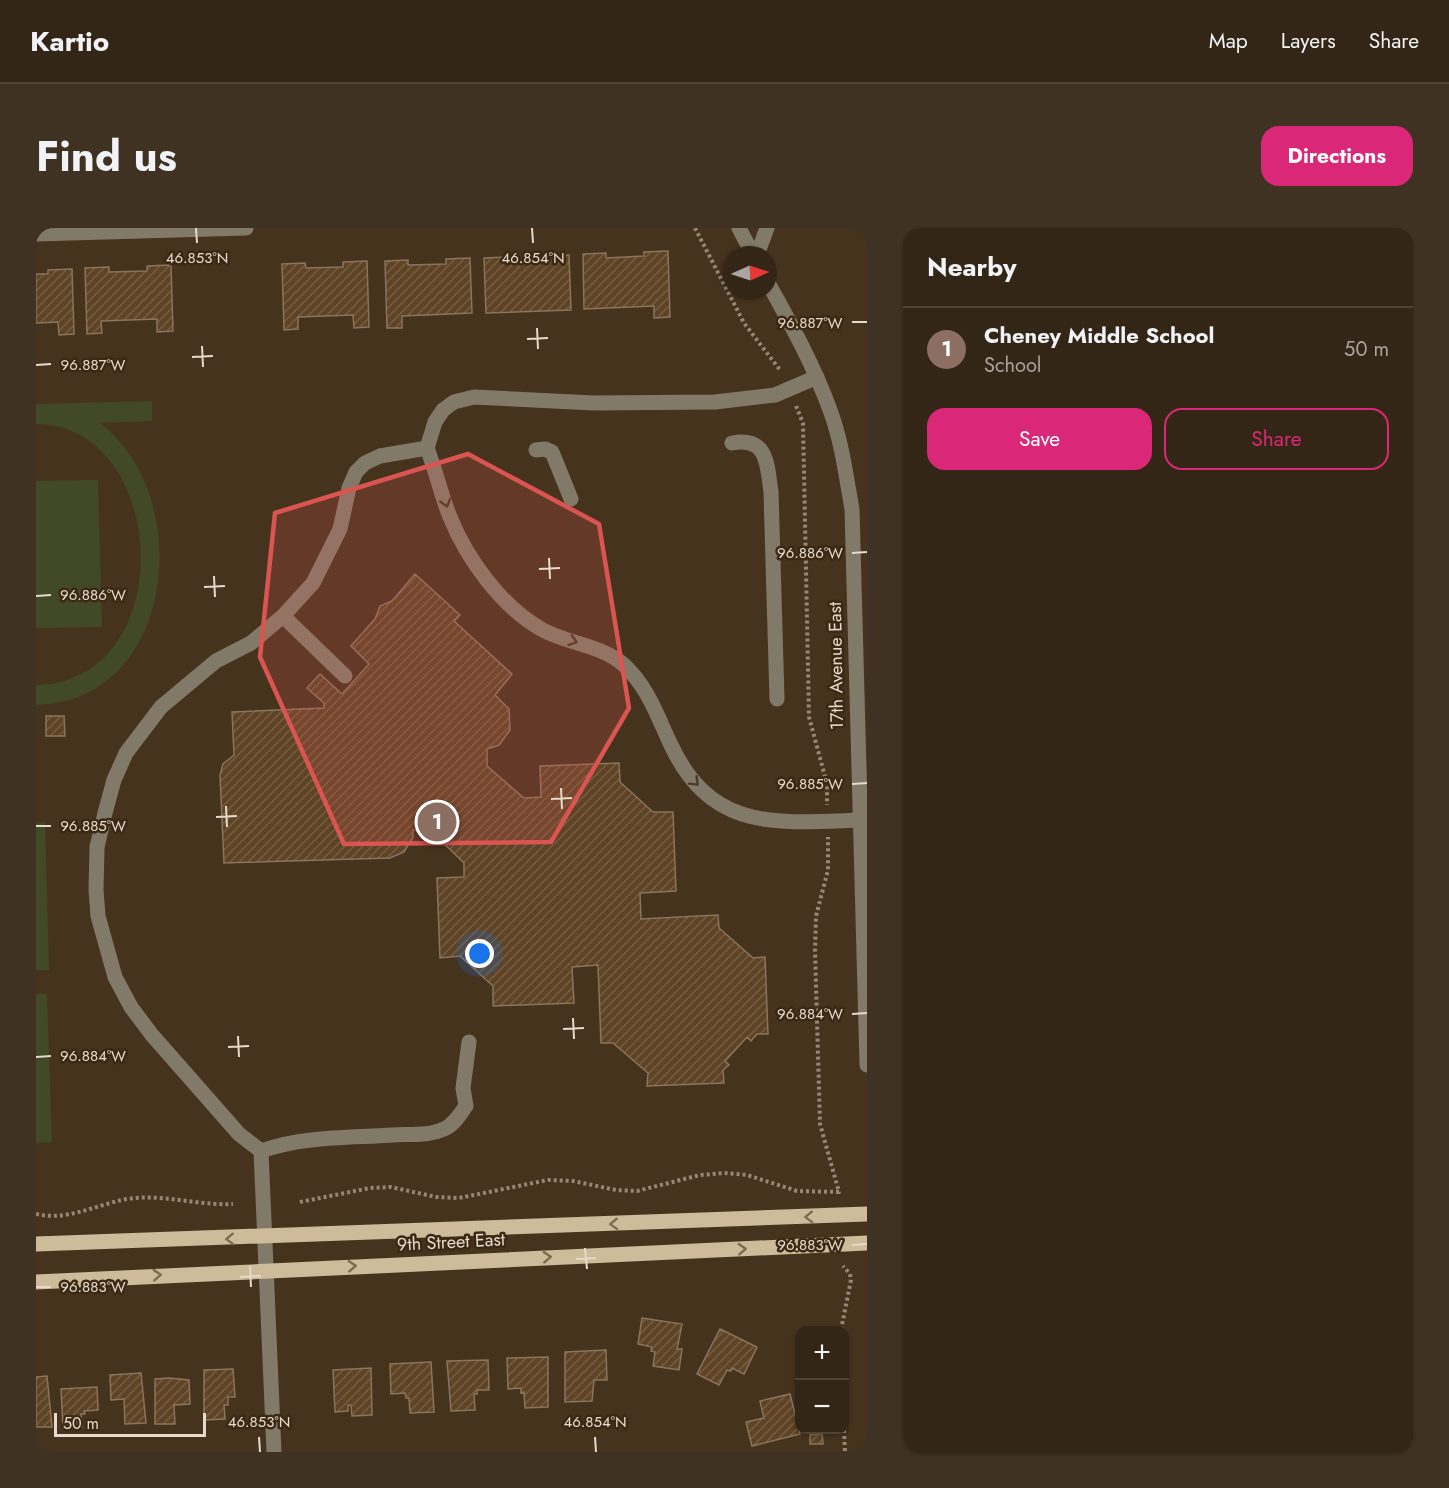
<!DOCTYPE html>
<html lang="en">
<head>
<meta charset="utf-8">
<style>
	:root { --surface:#342616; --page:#3f3223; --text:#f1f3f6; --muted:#a9a5a1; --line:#4e4335; --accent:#db2777 }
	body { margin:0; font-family:Jost,sans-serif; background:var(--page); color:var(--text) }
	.controls { position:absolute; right:18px; bottom:18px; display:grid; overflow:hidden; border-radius:12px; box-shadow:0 2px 4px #0004 }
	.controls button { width:54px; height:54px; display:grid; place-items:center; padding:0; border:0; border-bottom:2px solid var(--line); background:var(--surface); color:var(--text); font:30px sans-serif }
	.compass { position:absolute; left:687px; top:18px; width:54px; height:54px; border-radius:50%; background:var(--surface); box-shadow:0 2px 4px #0004; rotate:87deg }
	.scale { position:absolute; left:18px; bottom:15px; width:152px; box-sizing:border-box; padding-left:6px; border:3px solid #e6dacd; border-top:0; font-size:16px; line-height:21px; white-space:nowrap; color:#e6dacd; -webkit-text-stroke:4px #3b2914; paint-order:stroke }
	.you { position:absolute; left:444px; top:726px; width:21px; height:21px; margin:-15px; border:4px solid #fff; border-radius:50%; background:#1a73e8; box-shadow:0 0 0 9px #1a73e833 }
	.badge { display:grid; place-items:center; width:39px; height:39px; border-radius:50%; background:var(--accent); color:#fff; font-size:20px; font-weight:700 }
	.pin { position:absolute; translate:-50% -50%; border:3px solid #fff; box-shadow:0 2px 6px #0006 }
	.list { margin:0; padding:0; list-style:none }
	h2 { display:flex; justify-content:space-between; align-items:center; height:78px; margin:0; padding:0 24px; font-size:26px }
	h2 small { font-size:20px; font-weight:400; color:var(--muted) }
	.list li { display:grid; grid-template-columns:39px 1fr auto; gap:18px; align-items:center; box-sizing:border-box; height:84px; padding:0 24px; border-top:2px solid var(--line) }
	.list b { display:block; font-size:22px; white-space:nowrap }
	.list p { margin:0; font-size:20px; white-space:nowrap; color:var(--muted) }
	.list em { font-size:20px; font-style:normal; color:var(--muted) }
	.actions { display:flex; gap:12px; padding:18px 24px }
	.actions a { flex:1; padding:14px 0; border:2px solid var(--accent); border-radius:18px; text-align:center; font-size:21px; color:var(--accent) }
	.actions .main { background:var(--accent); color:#fff }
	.map { position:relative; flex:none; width:831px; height:1224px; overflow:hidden; border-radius:18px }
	header { display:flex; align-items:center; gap:36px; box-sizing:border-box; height:84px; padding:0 30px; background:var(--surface); border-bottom:2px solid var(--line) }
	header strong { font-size:28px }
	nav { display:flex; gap:33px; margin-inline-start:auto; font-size:21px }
	.intro { display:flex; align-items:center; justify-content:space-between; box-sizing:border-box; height:144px; padding:0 36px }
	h1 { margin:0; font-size:42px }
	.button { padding:15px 27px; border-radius:18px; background:var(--accent); color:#fff; font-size:21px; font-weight:700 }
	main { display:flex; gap:36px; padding:0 36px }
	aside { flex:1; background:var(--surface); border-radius:18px; box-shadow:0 2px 4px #0004 }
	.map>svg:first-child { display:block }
</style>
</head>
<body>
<header>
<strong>Kartio</strong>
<nav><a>Map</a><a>Layers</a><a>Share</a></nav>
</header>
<div class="intro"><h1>Find us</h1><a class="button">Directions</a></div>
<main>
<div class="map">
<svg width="831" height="1224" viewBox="0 0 831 1224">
	<defs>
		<pattern id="building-hatch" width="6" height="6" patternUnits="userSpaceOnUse" patternTransform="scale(1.5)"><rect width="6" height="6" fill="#5e4325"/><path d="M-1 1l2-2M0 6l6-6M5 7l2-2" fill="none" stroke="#755e43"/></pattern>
	</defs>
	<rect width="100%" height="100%" fill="#46331e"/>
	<path fill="#424926" d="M 116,173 L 116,193 L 64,195 C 160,267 141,474 0,477 L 0,457 C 146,454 133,196 0,196 L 0,176 Z
		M 62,252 L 66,399 L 0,400 L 0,253 Z
		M 9,594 L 13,742 L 0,742 L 0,595 Z
		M 0,766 L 11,766 L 16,914 L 0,915 Z"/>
	<path fill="url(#building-hatch)" stroke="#8a745d" stroke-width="1.5" d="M 632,23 L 634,89 L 618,90 L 618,78 L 548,81 L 547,26 L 570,25 L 570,30 L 608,28 L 608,24 Z
		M 533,27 L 535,82 L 450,85 L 448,30 L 471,29 L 472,34 L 509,33 L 509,28 Z
		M 434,30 L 436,85 L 366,88 L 366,100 L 351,100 L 349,33 L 372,32 L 372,37 L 410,36 L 410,31 Z
		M 331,33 L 333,99 L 318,100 L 317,87 L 262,89 L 262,101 L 248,102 L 246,36 L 269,35 L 270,40 L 307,39 L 307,34 Z
		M 135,37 L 137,103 L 121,104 L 121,91 L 65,93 L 66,105 L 51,106 L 49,40 L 73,39 L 73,44 L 111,43 L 111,38 Z
		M 36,41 L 38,106 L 23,107 L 22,94 L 0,95 L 0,46 L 12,46 L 12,42 Z
		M 379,346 L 424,387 L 418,393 L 476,446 L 459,467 L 473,481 L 474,502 L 463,517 L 451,521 L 451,538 L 488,570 L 505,569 L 504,538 L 583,535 L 584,554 L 617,584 L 637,584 L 640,663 L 604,665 L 605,691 L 682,687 L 683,700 L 717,730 L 729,729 L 732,806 L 721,806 L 715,813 L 711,809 L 689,833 L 693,837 L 687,842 L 688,855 L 611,858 L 612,845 L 577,815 L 565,815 L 562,737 L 536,739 L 538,775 L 457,778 L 457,758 L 424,728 L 404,730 L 401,650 L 428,649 L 428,635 L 393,601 L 377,602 L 377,609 L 368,624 L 354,630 L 188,635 L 184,547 L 187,536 L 198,527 L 196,484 L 288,480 L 288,475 L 271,460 L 284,446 L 306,466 L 333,436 L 315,418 L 339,391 L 344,378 L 356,373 Z
		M 10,488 L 28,488 L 29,508 L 10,508 Z
		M 606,1090 L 646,1096 L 641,1121 L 646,1121 L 643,1142 L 617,1138 L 619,1124 L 615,1123 L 616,1119 L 602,1116 Z
		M 684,1101 L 721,1119 L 708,1146 L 696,1140 L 695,1143 L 691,1142 L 683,1157 L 661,1146 Z
		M 570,1122 L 571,1152 L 558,1152 L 556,1173 L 529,1174 L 529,1124 Z
		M 512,1129 L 512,1179 L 489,1180 L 488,1164 L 485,1165 L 485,1160 L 472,1161 L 471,1130 Z
		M 452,1132 L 453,1162 L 441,1162 L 441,1166 L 438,1166 L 439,1182 L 415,1183 L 411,1133 Z
		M 395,1134 L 398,1184 L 374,1185 L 373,1170 L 370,1170 L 369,1165 L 355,1166 L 354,1136 Z
		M 335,1140 L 336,1187 L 316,1188 L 315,1177 L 312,1177 L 312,1183 L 299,1184 L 297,1142 Z
		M 197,1141 L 199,1169 L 192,1169 L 192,1177 L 188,1177 L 189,1191 L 168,1192 L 168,1142 Z
		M 105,1145 L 110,1195 L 89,1196 L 88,1171 L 75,1172 L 74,1147 Z
		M 11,1148 L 16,1199 L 0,1199 L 0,1149 Z
		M 133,1150 L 153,1152 L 154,1176 L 138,1177 L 139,1196 L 119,1196 L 119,1151 Z
		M 61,1159 L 62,1182 L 48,1183 L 49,1186 L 45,1186 L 46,1199 L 27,1200 L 25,1161 Z
		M 754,1166 L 764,1206 L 716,1218 L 710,1194 L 728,1190 L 724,1173 Z
		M 786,1206 L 787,1216 L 774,1216 L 774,1207 Z"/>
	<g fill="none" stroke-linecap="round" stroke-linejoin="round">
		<path stroke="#978776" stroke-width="4" stroke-dasharray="3 3" stroke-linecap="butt" d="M 659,0 L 708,95 L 744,142
			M 760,178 L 767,195 L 773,489 L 791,556 L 791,577
			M 264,974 L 334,960 L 355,959 L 400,969 L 423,970 L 512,952 L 537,953 L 580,962 L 601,963 L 664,947 L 688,945 L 711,947 L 761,963 L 803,964 L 784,896 L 779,722 L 780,688 L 792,642 L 792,609
			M 0,986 C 30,993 58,978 86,972 C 123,964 159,978 197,976
			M 805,1102 L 815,1052 L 814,1046 L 807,1038
			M 808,1202 L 809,1224"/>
		<path stroke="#827a69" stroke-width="15" d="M 703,0 L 717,27
			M 0,6 L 210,0
			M 721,27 L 731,0
			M 732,55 C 755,96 778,138 794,182 C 806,214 810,248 816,281 L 831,837
			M 696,215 C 732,208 731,237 735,264 L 741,471
			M 391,220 C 400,243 405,267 414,289 C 431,331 465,378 505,401 C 531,416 564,416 588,437 C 611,458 621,487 634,515 C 675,604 739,595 823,592
			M 500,222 L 509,221 L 516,224 L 535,271
			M 247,388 L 309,448
			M 225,923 C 267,908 313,910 357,907 C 373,906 393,908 408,901 C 418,897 424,886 430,878 L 427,860 L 433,814
			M 238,1224 L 225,923 L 203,906 L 116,807 L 95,779 L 79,749 L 62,688 L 60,662 L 61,619 L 69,585 L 78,552 L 90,525 L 125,479 L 180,433 L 215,415 L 247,388 L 277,355 L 304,301 L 313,260 L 320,244 L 329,235 L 344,228 L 391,220 L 399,194 L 407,182 L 418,174 L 438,169 L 558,175 L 679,174 L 739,167 L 781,149"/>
		<path stroke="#cdbb9a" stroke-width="15" d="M 0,1016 L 831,986
			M 0,1054 L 831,1015"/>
	</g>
	<defs><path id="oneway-chevron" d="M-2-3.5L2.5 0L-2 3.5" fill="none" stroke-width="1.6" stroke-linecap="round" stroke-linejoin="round" transform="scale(1.5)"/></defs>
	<g stroke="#493925">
		<use href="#oneway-chevron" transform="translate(410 275) rotate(74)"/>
		<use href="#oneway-chevron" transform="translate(537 413) rotate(18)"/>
		<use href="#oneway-chevron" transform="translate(659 554) rotate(45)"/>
	</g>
	<g stroke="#7d6b50">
		<use href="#oneway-chevron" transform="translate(773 989) rotate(178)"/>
		<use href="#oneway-chevron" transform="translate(578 996) rotate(178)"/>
		<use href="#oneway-chevron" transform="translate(194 1011) rotate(178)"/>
		<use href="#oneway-chevron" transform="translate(706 1021) rotate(-3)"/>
		<use href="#oneway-chevron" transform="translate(511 1029) rotate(-3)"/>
		<use href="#oneway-chevron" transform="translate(316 1038) rotate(-3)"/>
		<use href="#oneway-chevron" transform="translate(121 1047) rotate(-3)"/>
	</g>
	<path fill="#da5451" fill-opacity="0.2" stroke="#da5451" stroke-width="4.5" stroke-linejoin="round" d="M 432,226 L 563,296 L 593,480 L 515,614 L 308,616 L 224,429 L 239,285 Z"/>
	<path fill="none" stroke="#e6dacd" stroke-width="2" d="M 160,0 L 161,15M 496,0 L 497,15M 816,94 L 831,94M 501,100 L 502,121M 491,111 L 512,110M 166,118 L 167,139M 156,129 L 177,128M 0,137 L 15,136M 816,325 L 831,324M 513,330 L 514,351M 503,341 L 524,340M 178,348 L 179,369M 168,359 L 189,358M 0,368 L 15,367M 816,556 L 831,555M 525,560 L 526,581M 515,571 L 536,570M 190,578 L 191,599M 180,589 L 201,588M 0,598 L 15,598M 816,786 L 831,785M 537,790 L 538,811M 527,801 L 548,800M 202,808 L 203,829M 192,819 L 213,818M 0,829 L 15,828M 816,1017 L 831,1016M 549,1020 L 551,1041M 540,1031 L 560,1030M 214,1038 L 215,1059M 204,1049 L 225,1048M 0,1059 L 15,1059M 223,1209 L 224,1224M 559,1209 L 560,1224"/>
	<g text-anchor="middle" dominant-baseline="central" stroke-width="5" stroke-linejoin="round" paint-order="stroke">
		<g font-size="18" fill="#e6dacd" stroke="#3b2914">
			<text transform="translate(800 438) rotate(-91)">17th Avenue East</text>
			<text transform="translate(415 1014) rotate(-3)">9th Street East</text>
		</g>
	</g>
	<g font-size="15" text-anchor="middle" fill="#e6dacd" stroke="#3b2914" stroke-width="5" stroke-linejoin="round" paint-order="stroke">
		<text x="161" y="35">46.853°N</text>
		<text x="497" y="35">46.854°N</text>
		<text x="774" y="100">96.887°W</text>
		<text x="57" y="142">96.887°W</text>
		<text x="774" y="330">96.886°W</text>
		<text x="57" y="372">96.886°W</text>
		<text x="774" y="561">96.885°W</text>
		<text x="57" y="603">96.885°W</text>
		<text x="774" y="791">96.884°W</text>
		<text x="57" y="833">96.884°W</text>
		<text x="774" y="1022">96.883°W</text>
		<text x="57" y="1064">96.883°W</text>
		<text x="223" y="1199">46.853°N</text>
		<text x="559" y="1199">46.854°N</text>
	</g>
</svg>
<div class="controls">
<button>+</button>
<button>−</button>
</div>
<svg class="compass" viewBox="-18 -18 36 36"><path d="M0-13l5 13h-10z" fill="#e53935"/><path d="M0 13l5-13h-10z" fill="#a9a5a1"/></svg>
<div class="scale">50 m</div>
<div class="you"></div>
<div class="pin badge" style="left:401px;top:594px;background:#8d6e63">1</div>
</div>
<aside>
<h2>Nearby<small></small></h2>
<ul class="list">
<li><span class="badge" style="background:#8d6e63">1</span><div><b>Cheney Middle School</b><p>School</p></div><em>50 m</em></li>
</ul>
<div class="actions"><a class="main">Save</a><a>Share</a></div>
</aside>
</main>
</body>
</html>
